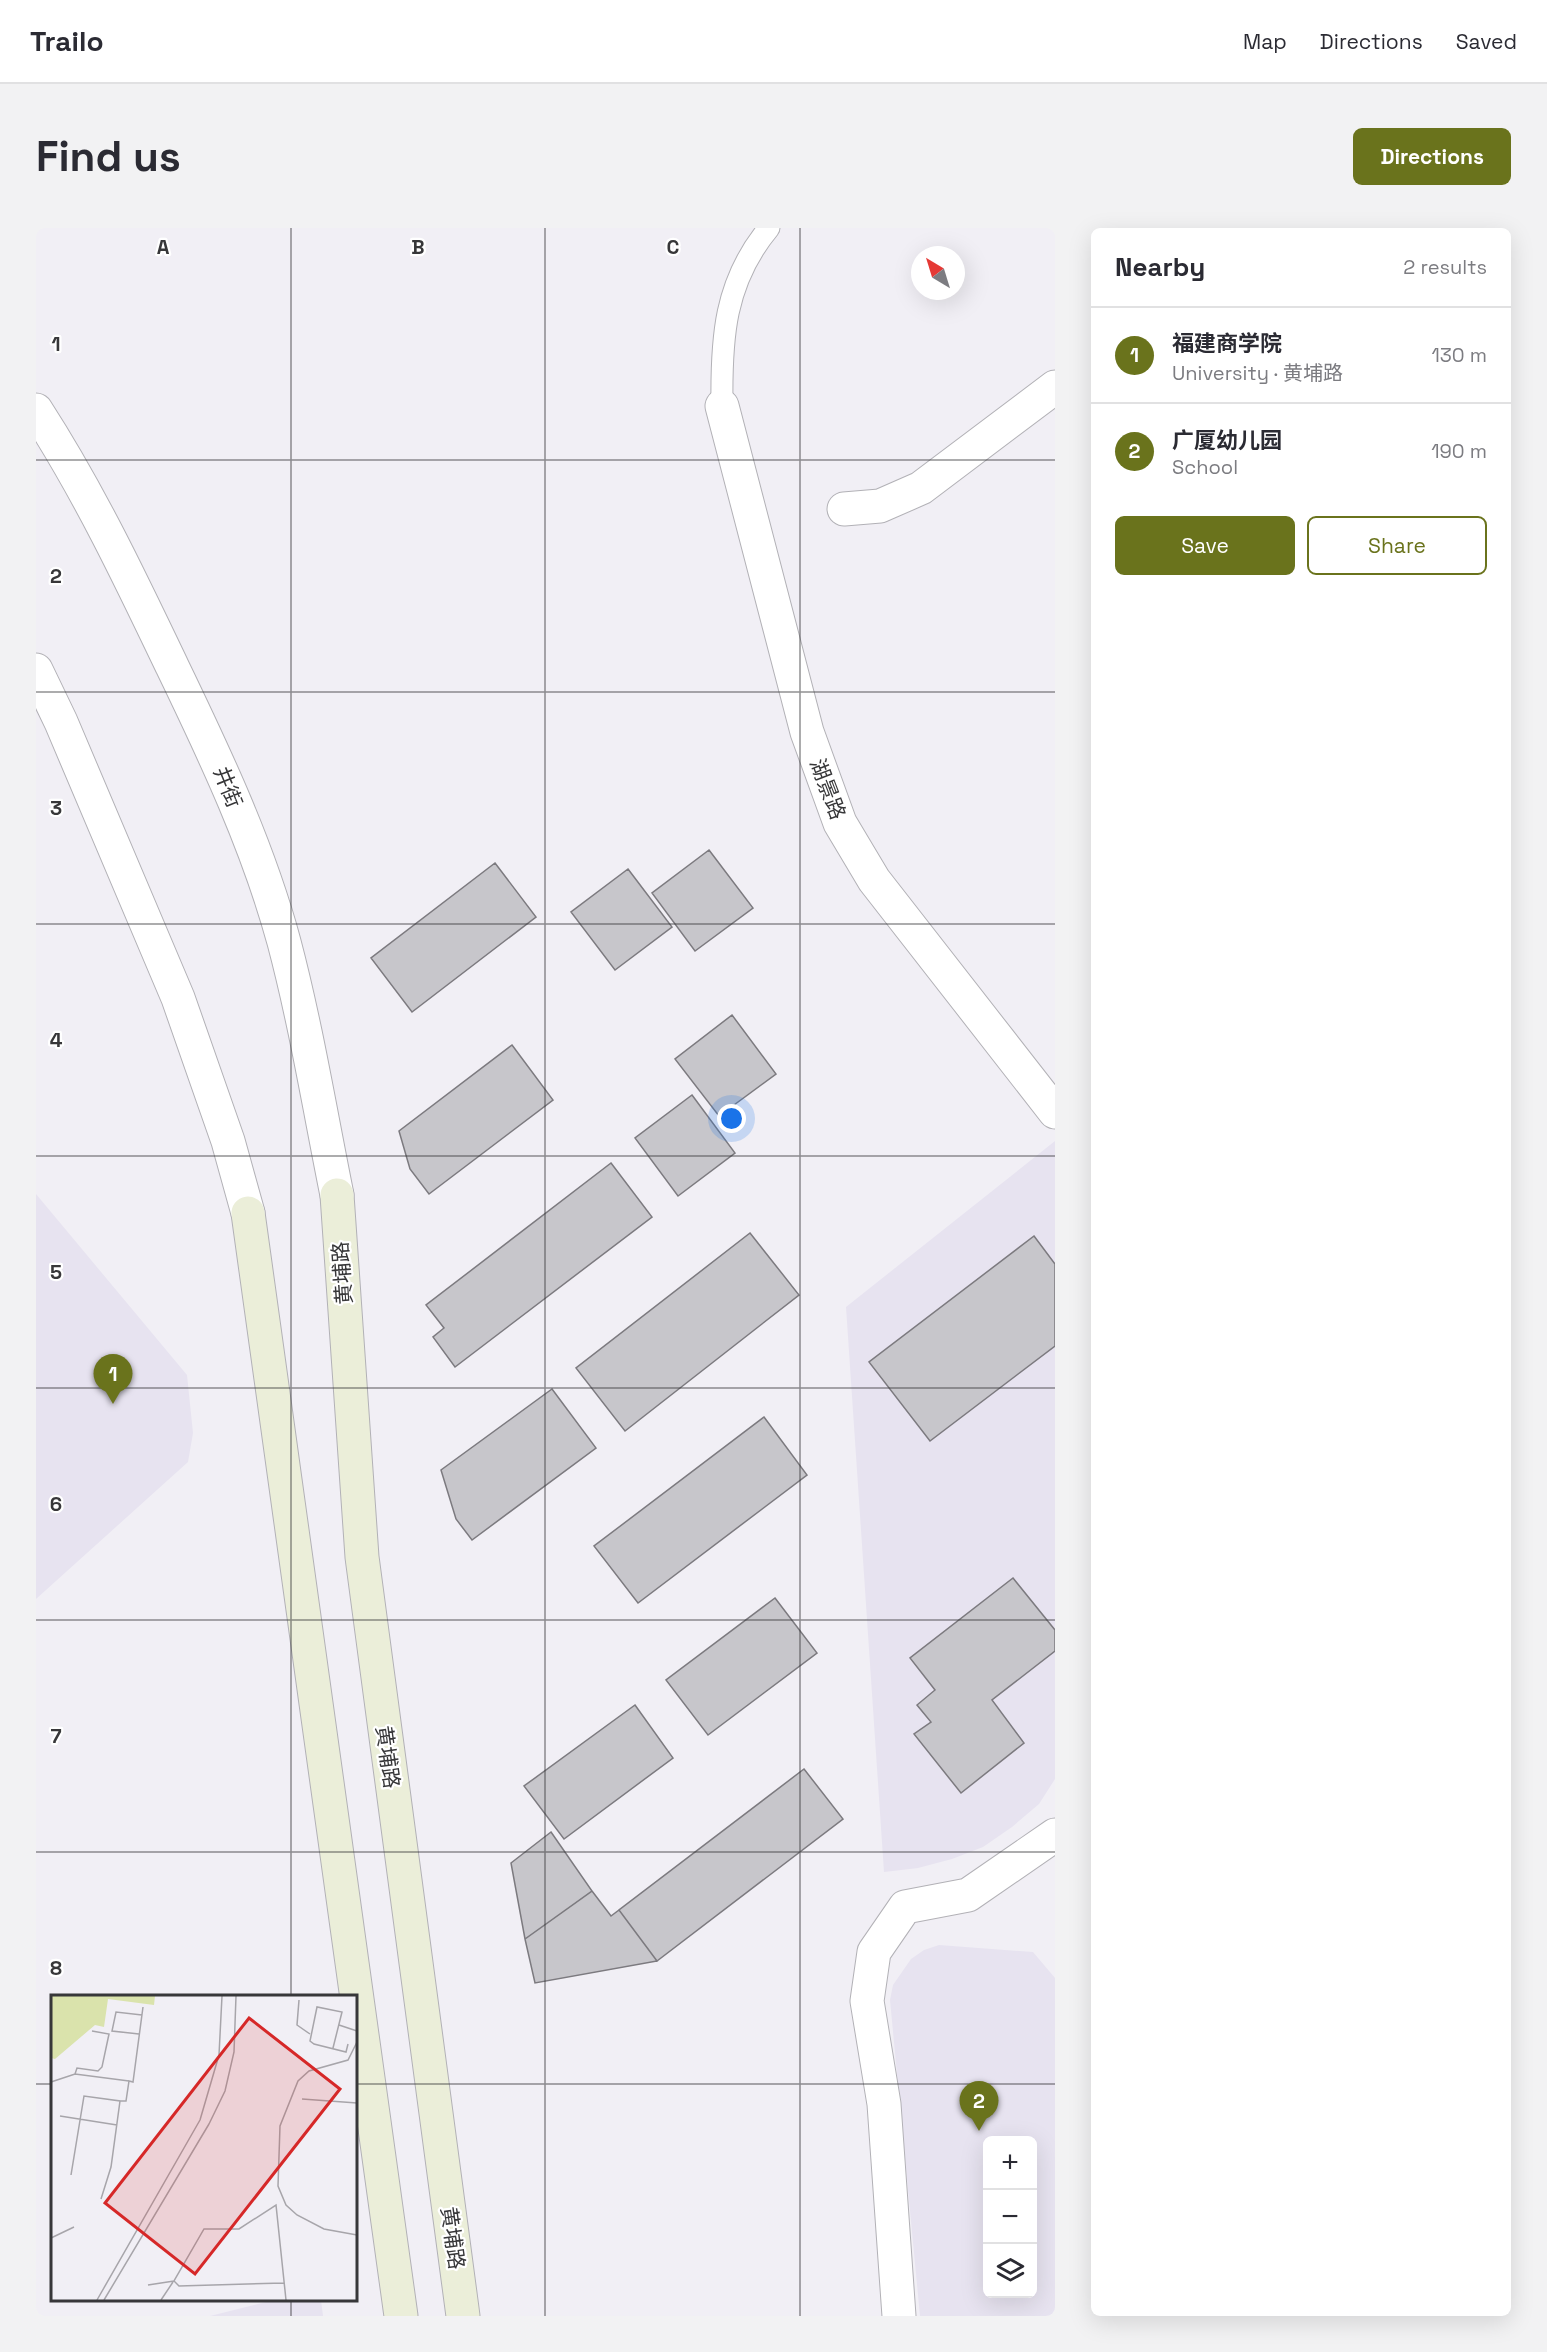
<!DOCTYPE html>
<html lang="en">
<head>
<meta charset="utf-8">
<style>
	:root { --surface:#fff; --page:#f2f2f3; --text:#2b2b33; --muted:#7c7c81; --line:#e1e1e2; --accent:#6a731c }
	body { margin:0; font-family:"Space Grotesk","Noto Sans SC",sans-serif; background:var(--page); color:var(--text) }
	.controls { position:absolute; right:18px; bottom:18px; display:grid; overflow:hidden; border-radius:9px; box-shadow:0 6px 24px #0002 }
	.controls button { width:54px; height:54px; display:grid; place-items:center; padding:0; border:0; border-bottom:2px solid var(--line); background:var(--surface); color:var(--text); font:30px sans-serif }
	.compass { position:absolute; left:875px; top:18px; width:54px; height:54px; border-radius:50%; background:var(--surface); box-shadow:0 6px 24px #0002; rotate:322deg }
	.you { position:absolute; left:696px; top:891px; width:21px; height:21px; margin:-15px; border:4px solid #fff; border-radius:50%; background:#1a73e8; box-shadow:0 0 0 9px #1a73e833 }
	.badge { display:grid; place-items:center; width:39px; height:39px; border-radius:50%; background:var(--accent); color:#fff; font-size:20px; font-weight:700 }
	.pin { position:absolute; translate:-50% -50px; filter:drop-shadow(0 2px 3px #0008) }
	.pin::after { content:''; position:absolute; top:32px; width:21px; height:18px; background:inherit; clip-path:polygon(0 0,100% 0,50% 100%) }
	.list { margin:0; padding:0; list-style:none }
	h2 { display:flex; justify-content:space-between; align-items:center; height:78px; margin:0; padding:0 24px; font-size:26px }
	h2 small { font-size:20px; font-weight:400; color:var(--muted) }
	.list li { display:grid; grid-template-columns:39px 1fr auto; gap:18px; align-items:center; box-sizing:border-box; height:96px; padding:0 24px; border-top:2px solid var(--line) }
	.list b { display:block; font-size:22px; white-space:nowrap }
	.list p { margin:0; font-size:20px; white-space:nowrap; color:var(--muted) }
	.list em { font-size:20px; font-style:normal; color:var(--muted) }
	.actions { display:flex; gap:12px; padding:18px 24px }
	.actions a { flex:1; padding:14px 0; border:2px solid var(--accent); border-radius:9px; text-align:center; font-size:21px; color:var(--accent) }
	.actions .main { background:var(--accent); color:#fff }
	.icon { flex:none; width:33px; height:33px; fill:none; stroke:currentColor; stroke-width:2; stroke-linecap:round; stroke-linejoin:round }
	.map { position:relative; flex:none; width:1019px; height:2088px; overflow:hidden; border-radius:9px }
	header { display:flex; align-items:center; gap:36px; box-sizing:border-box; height:84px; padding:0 30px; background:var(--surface); border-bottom:2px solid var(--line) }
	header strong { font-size:28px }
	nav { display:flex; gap:33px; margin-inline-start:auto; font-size:21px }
	.intro { display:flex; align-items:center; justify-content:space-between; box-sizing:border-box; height:144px; padding:0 36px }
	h1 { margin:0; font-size:42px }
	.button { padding:15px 27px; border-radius:9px; background:var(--accent); color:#fff; font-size:21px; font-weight:700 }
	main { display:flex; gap:36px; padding:0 36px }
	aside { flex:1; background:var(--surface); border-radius:9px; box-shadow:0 6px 24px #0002 }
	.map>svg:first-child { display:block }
</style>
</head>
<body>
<header>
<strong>Trailo</strong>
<nav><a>Map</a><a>Directions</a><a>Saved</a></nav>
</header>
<div class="intro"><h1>Find us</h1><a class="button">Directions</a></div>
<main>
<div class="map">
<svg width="1019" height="2088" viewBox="0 0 1019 2088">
	<rect width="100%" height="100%" fill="#f1eff5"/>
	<path fill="#e7e3f0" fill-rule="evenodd" d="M 1019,913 L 1019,1551 L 1003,1576 L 976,1599 L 947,1619 L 916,1631 L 882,1640 L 848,1644 L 810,1079 Z
		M 0,966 L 151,1147 L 157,1205 L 152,1234 L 0,1371 Z
		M 903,1717 L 997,1724 L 1019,1750 L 1019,2088 L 884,2088 L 854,1772 L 857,1757 L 875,1731 L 888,1722 ZM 996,1912 L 996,2066 L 951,2066 L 951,1912 Z
		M 238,2072 L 285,2072 L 287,2088 L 174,2088 Z"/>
	<path fill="#c7c6cb" stroke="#7c7a7f" stroke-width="1.5" d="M 673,622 L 717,680 L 659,723 L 616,665 Z
		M 459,635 L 500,689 L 376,784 L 335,730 Z
		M 592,641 L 636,699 L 579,742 L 535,684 Z
		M 696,787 L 740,846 L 683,888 L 639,831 Z
		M 476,817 L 517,872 L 393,966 L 374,941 L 363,903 Z
		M 656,867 L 699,925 L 642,968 L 599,910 Z
		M 575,935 L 616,989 L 419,1139 L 397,1109 L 408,1100 L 390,1077 Z
		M 714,1005 L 763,1067 L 589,1203 L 540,1140 Z
		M 998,1008 L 1019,1036 L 1019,1118 L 894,1213 L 833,1134 Z
		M 516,1161 L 560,1220 L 436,1312 L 420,1291 L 405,1242 Z
		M 728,1189 L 771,1247 L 602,1375 L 558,1318 Z
		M 977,1350 L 1019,1402 L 1019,1423 L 956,1472 L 988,1515 L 925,1565 L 878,1506 L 895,1494 L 881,1477 L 899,1462 L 874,1430 Z
		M 739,1370 L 781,1425 L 672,1507 L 630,1452 Z
		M 599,1477 L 637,1530 L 528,1611 L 488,1558 Z
		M 768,1541 L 807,1591 L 621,1733 L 583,1682 Z
		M 515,1604 L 556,1663 L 489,1711 L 475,1635 Z
		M 556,1663 L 575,1688 L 583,1682 L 621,1733 L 499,1755 L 489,1711 Z"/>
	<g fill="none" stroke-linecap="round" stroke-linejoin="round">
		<g stroke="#b2b1b6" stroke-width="23">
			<path id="service" d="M 686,178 C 685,111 688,54 733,0"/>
		</g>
		<g stroke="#b2b1b6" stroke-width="35">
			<path id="minor" d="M 808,281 L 844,278 L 885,260 L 1019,159
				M 863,2088 L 848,1876 L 831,1773 L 838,1724 L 869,1679 L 932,1667 L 1019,1607"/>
		</g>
		<g stroke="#b2b1b6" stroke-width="35">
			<path id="tertiary" d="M 686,178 L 771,504 L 804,595 L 838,652 L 1019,884
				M 0,182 C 53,264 94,350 136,438 C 179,527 222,618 248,714 C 270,797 284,883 301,967
				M 0,442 L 25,494 L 142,770 L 192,913 L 212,985"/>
		</g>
		<g stroke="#b2b1b6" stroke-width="35">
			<path id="secondary" d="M 301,967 L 326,1329 L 427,2088
				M 212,985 L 365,2088"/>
		</g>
		<use href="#service" stroke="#fff" stroke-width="21"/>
		<use href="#minor" stroke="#fff" stroke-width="33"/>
		<use href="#tertiary" stroke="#fff" stroke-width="33"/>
		<use href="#secondary" stroke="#ebeed9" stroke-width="33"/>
	</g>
	<path fill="none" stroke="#373739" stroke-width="1.5" stroke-opacity="0.55" d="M 255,0 L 255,1768M 509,0 L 509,2088M 764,0 L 764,2088M 0,232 L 1019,232M 0,464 L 1019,464M 0,696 L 1019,696M 0,928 L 1019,928M 0,1160 L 1019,1160M 0,1392 L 1019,1392M 0,1624 L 1019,1624M 0,1856 L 16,1856M 320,1856 L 1019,1856M 255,2072 L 255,2088"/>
	<g text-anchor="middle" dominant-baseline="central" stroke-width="4.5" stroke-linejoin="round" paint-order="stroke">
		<g font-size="21" fill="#373739" stroke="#fff">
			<text transform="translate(192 559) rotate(68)">井街</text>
			<text transform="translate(792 561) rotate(69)">湖景路</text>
			<text transform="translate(306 1045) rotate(-94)">黄埔路</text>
			<text transform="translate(352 1529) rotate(82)">黄埔路</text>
			<text transform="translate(417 2010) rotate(82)">黄埔路</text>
		</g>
	</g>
	<g transform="translate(15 1767)">
		<rect width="306" height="306" fill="#f1eff5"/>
		<path d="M 0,1 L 104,1 L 103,10 L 57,4 L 53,32 L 44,30 L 4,64 L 0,63 Z" fill="#dae3ac"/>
		<path fill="none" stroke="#a7a5aa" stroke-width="1.5" d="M 248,5 L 246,30 L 259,39M 288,30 L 306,36M 88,39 L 61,36 L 65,17 L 91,20M 306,47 L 297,65 L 258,76 L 247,86 L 229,131 L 227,191 L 235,210 L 246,220 L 273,234 L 306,240M 282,53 L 291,17 L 266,12 L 259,46 L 263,49 L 295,57 L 297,49M 24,79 L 26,73 L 47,76 L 51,72 L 58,39 L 41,36M 0,87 L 24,79 L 78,86M 251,104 L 306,108M 69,106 L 75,106 L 78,86 L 82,87 L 92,12M 9,121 L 66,130M 149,125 L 168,60 L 171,1M 158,129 L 174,96 L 183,57 L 185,1M 20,180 L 33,101 L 69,106 L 60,172 L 50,204M 0,243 L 23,232M 233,288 L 128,291 L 123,286 L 153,234 L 188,234 L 225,210 L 235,305M 97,290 L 123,286M 46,305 L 149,125M 53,305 L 158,129M 110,305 L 122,287"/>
		<path fill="#d62828" fill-opacity="0.15" stroke="#d62828" stroke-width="3" d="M 198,23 L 289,94 L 144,279 L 54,208 Z"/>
		<rect width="306" height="306" fill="none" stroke="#373739" stroke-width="3"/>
	</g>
	<g font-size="20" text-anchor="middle" font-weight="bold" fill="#373739" stroke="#fff" stroke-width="4.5" stroke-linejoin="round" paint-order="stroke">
		<text x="127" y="26">A</text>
		<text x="382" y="26">B</text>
		<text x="637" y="26">C</text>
		<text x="20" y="123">1</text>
		<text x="20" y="355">2</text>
		<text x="20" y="587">3</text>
		<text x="20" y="819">4</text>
		<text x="20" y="1051">5</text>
		<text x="20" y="1283">6</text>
		<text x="20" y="1515">7</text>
		<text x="20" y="1747">8</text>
	</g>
</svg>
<div class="controls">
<button>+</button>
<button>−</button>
<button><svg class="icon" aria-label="layers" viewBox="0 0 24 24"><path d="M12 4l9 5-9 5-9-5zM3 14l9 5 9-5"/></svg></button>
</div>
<svg class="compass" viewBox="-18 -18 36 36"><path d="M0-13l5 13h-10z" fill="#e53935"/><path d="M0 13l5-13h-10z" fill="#7c7c81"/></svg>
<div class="you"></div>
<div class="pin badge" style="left:77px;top:1176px">1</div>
<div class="pin badge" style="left:943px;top:1903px">2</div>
</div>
<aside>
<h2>Nearby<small>2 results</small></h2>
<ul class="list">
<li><span class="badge">1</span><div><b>福建商学院</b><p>University · 黄埔路</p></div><em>130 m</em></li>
<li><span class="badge">2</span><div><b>广厦幼儿园</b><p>School</p></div><em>190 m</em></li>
</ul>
<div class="actions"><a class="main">Save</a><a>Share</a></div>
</aside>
</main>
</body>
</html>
